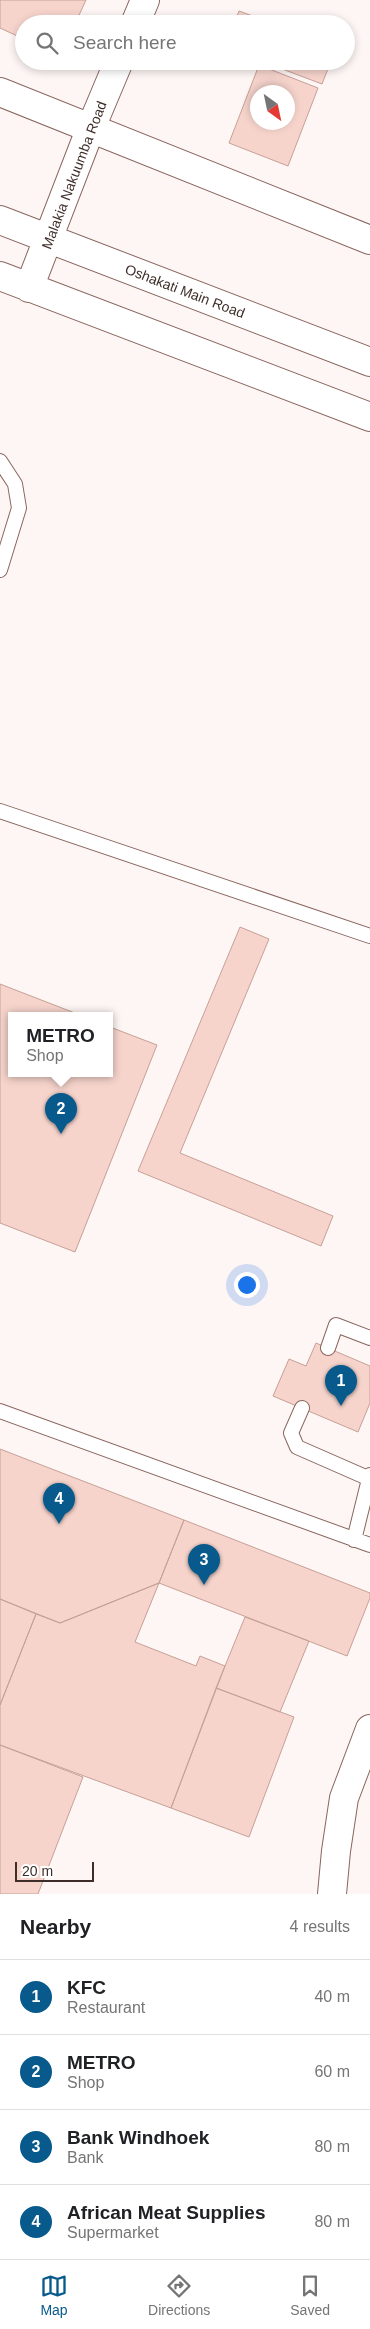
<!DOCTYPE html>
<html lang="en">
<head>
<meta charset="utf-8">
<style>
	:root { --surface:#fff; --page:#f6f6f6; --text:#202124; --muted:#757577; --line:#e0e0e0; --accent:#085a8d }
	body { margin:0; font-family:Arial,sans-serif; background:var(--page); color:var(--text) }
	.compass { position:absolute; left:250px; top:85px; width:45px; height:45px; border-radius:50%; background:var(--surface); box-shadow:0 2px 8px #0003; rotate:147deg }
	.scale { position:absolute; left:15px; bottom:12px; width:79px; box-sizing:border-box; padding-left:5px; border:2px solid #3e2e2a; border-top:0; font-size:14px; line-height:18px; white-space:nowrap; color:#3e2e2a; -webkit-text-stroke:4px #fff; paint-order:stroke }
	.you { position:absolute; left:246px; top:1284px; width:18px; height:18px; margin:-12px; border:4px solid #fff; border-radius:50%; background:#1a73e8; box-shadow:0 0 0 8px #1a73e833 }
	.badge { display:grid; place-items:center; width:32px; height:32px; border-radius:50%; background:var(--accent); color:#fff; font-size:16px; font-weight:700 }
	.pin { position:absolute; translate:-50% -41px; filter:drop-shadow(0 1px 2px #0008) }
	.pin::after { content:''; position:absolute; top:26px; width:18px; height:15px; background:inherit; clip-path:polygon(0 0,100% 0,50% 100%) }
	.popup { position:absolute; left:8px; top:1012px; width:105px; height:65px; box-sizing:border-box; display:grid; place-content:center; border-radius:0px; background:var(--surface); filter:drop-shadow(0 1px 4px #0005); font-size:16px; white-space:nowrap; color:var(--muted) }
	.popup b { font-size:19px; color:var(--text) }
	.popup::after { content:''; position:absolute; left:50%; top:100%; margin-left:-10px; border:10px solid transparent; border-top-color:var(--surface) }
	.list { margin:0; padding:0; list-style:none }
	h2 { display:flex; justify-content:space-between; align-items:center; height:65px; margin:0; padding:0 20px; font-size:21px }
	h2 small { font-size:16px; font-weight:400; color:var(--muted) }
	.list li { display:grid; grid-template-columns:32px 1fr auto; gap:15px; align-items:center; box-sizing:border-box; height:75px; padding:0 20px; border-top:1px solid var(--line) }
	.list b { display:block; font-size:19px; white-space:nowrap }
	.list p { margin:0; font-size:16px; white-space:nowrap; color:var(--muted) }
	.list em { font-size:16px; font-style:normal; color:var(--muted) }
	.icon { flex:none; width:28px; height:28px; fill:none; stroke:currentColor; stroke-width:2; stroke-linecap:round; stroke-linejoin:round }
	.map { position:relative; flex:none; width:370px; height:1894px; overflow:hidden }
	.search { position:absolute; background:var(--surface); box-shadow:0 2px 8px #0003; left:15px; right:15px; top:15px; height:55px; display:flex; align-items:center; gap:12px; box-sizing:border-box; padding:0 18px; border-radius:28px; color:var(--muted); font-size:19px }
	.sheet { height:365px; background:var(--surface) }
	nav { display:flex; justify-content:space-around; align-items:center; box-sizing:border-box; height:70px; border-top:1px solid var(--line); background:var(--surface); font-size:14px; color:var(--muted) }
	nav a { display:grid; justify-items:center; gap:2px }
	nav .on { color:var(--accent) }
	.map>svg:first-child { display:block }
</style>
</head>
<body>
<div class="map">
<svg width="370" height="1894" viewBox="0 0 370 1894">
	<rect width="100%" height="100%" fill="#fef6f4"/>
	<path fill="#f6d4cc" stroke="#c6a096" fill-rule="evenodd" d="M 0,0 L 86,0 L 75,24 L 24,24 L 24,39 L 0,28 Z
		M 239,11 L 274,24 L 234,24 Z
		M 261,61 L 331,61 L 322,84 Z
		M 259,65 L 318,88 L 288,166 L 229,143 ZM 258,92 L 288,92 L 288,122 L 258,122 Z
		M 240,927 L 269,939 L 180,1153 L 333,1216 L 321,1246 L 138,1171 Z
		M 0,984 L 80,1015 L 12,1015 L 12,1073 L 110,1073 L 110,1027 L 157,1045 L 75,1252 L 0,1223 Z
		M 316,1343 L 370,1366 L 370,1403 L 358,1432 L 273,1396 L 289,1359 L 306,1366 Z
		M 0,1449 L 184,1520 L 159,1583 L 60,1623 L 0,1599 Z
		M 184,1520 L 370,1593 L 370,1598 L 347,1656 L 159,1583 Z
		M 159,1583 L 135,1642 L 196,1666 L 200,1656 L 225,1666 L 171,1808 L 0,1745 L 0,1705 L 36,1614 L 60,1623 Z
		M 0,1599 L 36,1614 L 0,1705 Z
		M 245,1617 L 309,1641 L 280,1712 L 216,1688 Z
		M 216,1688 L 294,1717 L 249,1837 L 171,1808 Z
		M 0,1745 L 83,1777 L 38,1894 L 0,1894 Z"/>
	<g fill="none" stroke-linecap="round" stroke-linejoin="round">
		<g stroke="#89665e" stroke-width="16">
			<path id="service" d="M 0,461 L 15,484 L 19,508 L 0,570
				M 0,811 L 370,936
				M 328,1348 L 336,1325 L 370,1338
				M 302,1408 L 291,1433 L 297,1447 L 370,1479
				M 0,1411 L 370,1545
				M 354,1540 L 370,1475"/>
		</g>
		<g stroke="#89665e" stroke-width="30">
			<path id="minor" d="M 0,92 L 370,240"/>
		</g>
		<g stroke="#89665e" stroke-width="30">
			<path id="primary" d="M 135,24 L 145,0
				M 0,220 L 370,362
				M 0,276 L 370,417
				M 29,288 L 90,130 L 119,61
				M 332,1894 L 336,1851 L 344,1798 L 370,1729"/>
		</g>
		<use href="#service" stroke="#fff" stroke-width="14"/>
		<use href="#minor" stroke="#fff" stroke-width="28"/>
		<use href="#primary" stroke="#fff" stroke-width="28"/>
	</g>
	<g text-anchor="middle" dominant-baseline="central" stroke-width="5" stroke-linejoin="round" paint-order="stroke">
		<g font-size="14" fill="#3e2e2a" stroke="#fff">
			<text transform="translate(74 175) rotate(-69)">Malakia Nakuumba Road</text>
			<text transform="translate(185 291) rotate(21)">Oshakati Main Road</text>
		</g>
	</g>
</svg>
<svg class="compass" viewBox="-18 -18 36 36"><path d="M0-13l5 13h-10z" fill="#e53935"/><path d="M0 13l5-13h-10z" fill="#757577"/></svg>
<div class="scale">20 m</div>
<div class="you"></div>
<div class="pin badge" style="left:341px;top:1406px">1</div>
<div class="pin badge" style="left:61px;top:1134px">2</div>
<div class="popup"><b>METRO</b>Shop</div>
<div class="pin badge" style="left:204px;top:1585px">3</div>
<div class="pin badge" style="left:59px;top:1524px">4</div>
<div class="search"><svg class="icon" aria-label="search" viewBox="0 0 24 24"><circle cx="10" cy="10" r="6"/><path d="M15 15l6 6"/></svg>Search here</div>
</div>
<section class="sheet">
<h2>Nearby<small>4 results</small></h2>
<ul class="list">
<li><span class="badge">1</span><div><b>KFC</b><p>Restaurant</p></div><em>40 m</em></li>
<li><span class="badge">2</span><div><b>METRO</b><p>Shop</p></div><em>60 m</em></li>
<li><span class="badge">3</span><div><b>Bank Windhoek</b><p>Bank</p></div><em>80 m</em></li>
<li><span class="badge">4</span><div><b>African Meat Supplies</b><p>Supermarket</p></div><em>80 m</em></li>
</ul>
</section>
<nav>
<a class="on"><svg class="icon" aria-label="map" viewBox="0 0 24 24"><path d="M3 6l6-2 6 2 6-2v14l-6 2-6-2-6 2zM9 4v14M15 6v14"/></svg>Map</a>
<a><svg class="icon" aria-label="directions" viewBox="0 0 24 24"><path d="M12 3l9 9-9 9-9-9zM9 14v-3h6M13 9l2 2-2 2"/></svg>Directions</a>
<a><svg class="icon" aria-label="saved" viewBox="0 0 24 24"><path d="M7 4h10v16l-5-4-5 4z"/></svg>Saved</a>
</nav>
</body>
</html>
